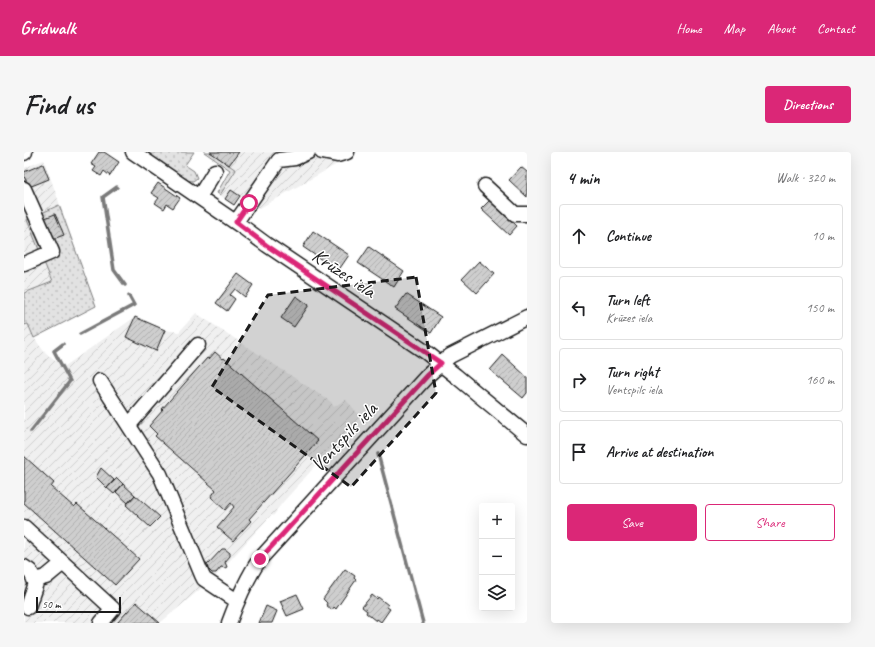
<!DOCTYPE html>
<html lang="en">
<head>
<meta charset="utf-8">
<style>
	:root { --surface:#fff; --page:#f6f6f6; --text:#202124; --muted:#757577; --line:#e0e0e0; --accent:#db2777 }
	body { margin:0; font-family:Caveat,sans-serif; background:var(--page); color:var(--text) }
	.controls { position:absolute; right:12px; bottom:12px; display:grid; overflow:hidden; border-radius:4px; box-shadow:0 4px 16px #0002 }
	.controls button { width:36px; height:36px; display:grid; place-items:center; padding:0; border:0; border-bottom:1px solid var(--line); background:var(--surface); color:var(--text); font:20px sans-serif }
	.scale { position:absolute; left:12px; bottom:10px; width:85px; box-sizing:border-box; padding-left:4px; border:2px solid #1c1c1c; border-top:0; font-size:11px; line-height:14px; white-space:nowrap; color:#1c1c1c; -webkit-text-stroke:3px #fff; paint-order:stroke }
	.stop { position:absolute; width:12px; height:12px; margin:-9px; border:3px solid #db2777; border-radius:50%; background:#fff }
	.stop.end { background:#db2777; border-color:#fff; box-shadow:0 1px 4px #0008 }
	.list { margin:0; padding:0; list-style:none }
	h2 { display:flex; justify-content:space-between; align-items:center; height:52px; margin:0; padding:0 16px; font-size:17px }
	h2 small { font-size:13px; font-weight:400; color:var(--muted) }
	.list li { display:grid; grid-template-columns:26px 1fr auto; gap:12px; align-items:center; box-sizing:border-box; height:64px; margin:0 8px 8px; padding:0 8px; border:1px solid var(--line); border-radius:4px }
	.list b { display:block; font-size:15px; white-space:nowrap }
	.list p { margin:0; font-size:13px; white-space:nowrap; color:var(--muted) }
	.list em { font-size:13px; font-style:normal; color:var(--muted) }
	.actions { display:flex; gap:8px; padding:12px 16px }
	.actions a { flex:1; padding:9px 0; border:1px solid var(--accent); border-radius:4px; text-align:center; font-size:14px; color:var(--accent) }
	.actions .main { background:var(--accent); color:#fff }
	.icon { flex:none; width:22px; height:22px; fill:none; stroke:currentColor; stroke-width:2; stroke-linecap:round; stroke-linejoin:round }
	.map { position:relative; flex:none; width:503px; height:471px; overflow:hidden; border-radius:4px }
	header { display:flex; align-items:center; gap:24px; box-sizing:border-box; height:56px; padding:0 20px; background:var(--accent); color:#fff }
	header strong { font-size:19px }
	nav { display:flex; gap:22px; margin-inline-start:auto; font-size:14px }
	.intro { display:flex; align-items:center; justify-content:space-between; box-sizing:border-box; height:96px; padding:0 24px }
	h1 { margin:0; font-size:28px }
	.button { padding:10px 18px; border-radius:4px; background:var(--accent); color:#fff; font-size:14px; font-weight:700 }
	main { display:flex; gap:24px; padding:0 24px }
	aside { flex:1; background:var(--surface); border-radius:4px; box-shadow:0 4px 16px #0002 }
	.map>svg:first-child { display:block }
</style>
</head>
<body>
<header>
<strong>Gridwalk</strong>
<nav><a>Home</a><a>Map</a><a>About</a><a>Contact</a></nav>
</header>
<div class="intro"><h1>Find us</h1><a class="button">Directions</a></div>
<main>
<div class="map">
<svg width="503" height="471" viewBox="0 0 503 471">
	<defs>
		<pattern id="industrial-furrows" width="10" height="10" patternUnits="userSpaceOnUse"><rect width="10" height="10" fill="#f0f0f0"/><path d="M-1 1l2-2M0 10L10 0M9 11l2-2" fill="none" stroke="#cdcdcd"/></pattern>
		<pattern id="grass-dots" width="8" height="8" patternUnits="userSpaceOnUse"><rect width="8" height="8" fill="#e2e2e2"/><path d="M2 2h.1M6 6h.1" fill="none" stroke="#c1c1c1" stroke-width="1.8" stroke-linecap="round"/></pattern>
		<pattern id="building-hatch" width="6" height="6" patternUnits="userSpaceOnUse"><rect width="6" height="6" fill="#cecece"/><path d="M-1 1l2-2M0 6l6-6M5 7l2-2" fill="none" stroke="#b0b0b0"/></pattern>
	</defs>
	<rect width="100%" height="100%" fill="#fff"/>
	<filter id="ink" filterUnits="userSpaceOnUse"><feTurbulence type="fractalNoise" baseFrequency=".025" numOctaves="2"/><feDisplacementMap in="SourceGraphic" scale="8" xChannelSelector="R" yChannelSelector="G"/><feConvolveMatrix kernelMatrix="1 2 1 2 8 2 1 2 1" color-interpolation-filters="sRGB"/></filter>
	<g filter="url(#ink)">
		<path fill="url(#industrial-furrows)" d="M 186,0 L 334,0 L 236,56 L 231,55 L 207,38 L 201,47 L 196,43 L 212,18 Z
			M 20,8 L 72,154 L 10,186 L 22,202 L 41,214 L 111,165 L 141,178 L 155,180 L 172,161 L 307,250 L 310,255 L 319,249 L 322,248 L 336,264 L 252,358 L 253,359 L 249,364 L 247,363 L 192,424 L 136,471 L 112,450 L 93,471 L 0,471 L 0,16 Z"/>
		<path fill="url(#grass-dots)" stroke="#7f7f7f" d="M 121,0 L 170,0 L 161,13 L 170,19 L 173,26 L 169,29 L 161,28 Z
			M 180,0 L 186,0 L 212,18 L 196,43 L 193,41 L 206,18 Z
			M 35,53 L 72,154 L 10,186 L 4,172 L 0,173 L 0,141 L 28,130 L 3,68 Z"/>
		<g fill="none" stroke-linecap="round" stroke-linejoin="round">
			<path stroke="#7a7a7a" stroke-width="3.5" d="M 93,35 L 79,45 L 90,118 L 101,133
				M 56,182 L 110,153 L 105,144
				M 7,279 L 46,229 L 30,199 L 39,192
				M 354,302 L 399,471"/>
		</g>
		<path fill="url(#building-hatch)" stroke="#1c1c1c" d="M 75,0 L 80,0 L 95,10 L 86,24 L 80,19 L 77,24 L 69,19 L 72,15 L 67,12 Z
			M 186,0 L 215,0 L 205,13 Z
			M 19,12 L 25,27 L 5,35 L 0,24 L 0,20 Z
			M 497,15 L 503,20 L 503,45 L 485,28 Z
			M 134,31 L 156,46 L 149,56 L 143,52 L 140,57 L 131,51 L 135,46 L 127,41 Z
			M 207,38 L 216,44 L 210,53 L 201,47 Z
			M 466,48 L 493,74 L 485,83 L 457,57 Z
			M 31,62 L 40,83 L 29,87 L 21,66 Z
			M 289,79 L 325,103 L 314,119 L 279,95 Z
			M 345,95 L 380,119 L 370,135 L 334,111 Z
			M 455,109 L 470,122 L 453,141 L 438,127 Z
			M 214,122 L 229,133 L 221,145 L 211,137 L 206,143 L 211,147 L 203,159 L 192,151 Z
			M 382,142 L 417,165 L 407,181 L 371,157 Z
			M 272,144 L 285,153 L 270,175 L 257,166 Z
			M 111,165 L 141,178 L 132,199 L 102,185 Z
			M 191,200 L 199,207 L 200,206 L 294,289 L 225,367 L 227,369 L 209,389 L 193,375 L 210,355 L 207,351 L 201,358 L 187,345 L 192,338 L 131,284 L 133,282 L 125,274 L 139,258 L 138,257 L 183,206 L 185,207 Z
			M 479,203 L 503,225 L 503,241 L 499,246 L 466,218 Z
			M 0,304 L 30,331 L 27,335 L 50,355 L 53,352 L 115,407 L 91,433 L 0,351 Z
			M 77,316 L 90,328 L 83,336 L 72,325 Z
			M 93,326 L 99,332 L 90,342 L 83,336 Z
			M 99,332 L 111,343 L 104,351 L 92,340 Z
			M 111,343 L 136,365 L 126,375 L 102,353 Z
			M 198,397 L 201,397 L 206,401 L 206,404 L 201,410 L 203,415 L 201,416 L 197,415 L 192,421 L 188,421 L 183,416 L 183,413 Z
			M 321,417 L 331,424 L 330,426 L 332,428 L 312,457 L 310,455 L 308,458 L 302,453 L 303,451 L 299,447 Z
			M 273,442 L 280,457 L 263,464 L 256,449 Z
			M 348,443 L 353,447 L 354,445 L 364,453 L 363,455 L 366,457 L 357,470 L 353,467 L 352,469 L 342,461 L 343,459 L 338,455 Z
			M 112,450 L 136,471 L 93,471 Z
			M 242,454 L 253,459 L 248,471 L 235,471 Z"/>
		<g fill="none" stroke-linecap="round" stroke-linejoin="round">
			<g stroke="#1c1c1c" stroke-width="17">
				<path id="minor" d="M 109,0 L 220,76 L 243,93 L 403,201 L 432,224 L 503,283
					M 298,0 L 313,3 L 323,0
					M 0,1 L 1,0
					M 461,34 L 491,62 L 503,62
					M 0,37 L 28,100 L 0,112
					M 175,45 L 191,19
					M 212,70 L 255,8 L 271,6 L 284,0
					M 76,229 L 136,322 L 178,423 L 180,427 L 213,449
					M 105,273 L 174,193
					M 0,375 L 89,457 L 77,471
					M 0,415 L 6,419 L 12,431 L 4,455
					M 10,428 L 22,425 L 39,411
					M 205,471 C 213,449 222,427 236,407 L 404,223 L 426,204 L 503,165"/>
			</g>
			<use href="#minor" stroke="#fff" stroke-width="14"/>
		</g>
	</g>
	<g fill="none" stroke-linecap="round" stroke-linejoin="round" filter="url(#ink)">
		<path stroke="#db2777" stroke-width="5" d="M 225,51 L 212,70 L 242,93 L 417,211 L 404,223 L 236,407"/>
	</g>
	<path fill="#1c1c1c" fill-opacity="0.2" stroke="#1c1c1c" stroke-width="3" stroke-dasharray="8 5" stroke-linejoin="round" d="M 392,125 L 412,241 L 327,335 L 188,235 L 244,143 Z"/>
	<g text-anchor="middle" dominant-baseline="central" stroke-width="3" stroke-linejoin="round" paint-order="stroke">
		<g font-size="20" fill="#1c1c1c" stroke="#fff">
			<text transform="translate(320 121) rotate(34)">Krūzes iela</text>
			<text transform="translate(320 285) rotate(-47)">Ventspils iela</text>
		</g>
	</g>
</svg>
<div class="controls">
<button>+</button>
<button>−</button>
<button><svg class="icon" aria-label="layers" viewBox="0 0 24 24"><path d="M12 4l9 5-9 5-9-5zM3 14l9 5 9-5"/></svg></button>
</div>
<div class="scale">50 m</div>
<div class="stop" style="left:225px;top:51px"></div>
<div class="stop end" style="left:236px;top:407px"></div>
</div>
<aside>
<h2>4 min<small>Walk · 320 m</small></h2>
<ul class="list">
<li><svg class="icon" aria-label="ahead" viewBox="0 0 24 24"><path d="M12 20V5M6 11l6-6 6 6"/></svg><div><b>Continue</b></div><em>10 m</em></li>
<li><svg class="icon" aria-label="left" viewBox="0 0 24 24"><path d="M17 20v-9H6M10 6l-5 5 5 5"/></svg><div><b>Turn left</b><p>Krūzes iela</p></div><em>150 m</em></li>
<li><svg class="icon" aria-label="right" viewBox="0 0 24 24"><path d="M7 20v-9h11M14 6l5 5-5 5"/></svg><div><b>Turn right</b><p>Ventspils iela</p></div><em>160 m</em></li>
<li><svg class="icon" aria-label="arrive" viewBox="0 0 24 24"><path d="M6 21V4h12l-3 4 3 4H6"/></svg><div><b>Arrive at destination</b></div></li>
</ul>
<div class="actions"><a class="main">Save</a><a>Share</a></div>
</aside>
</main>
</body>
</html>
